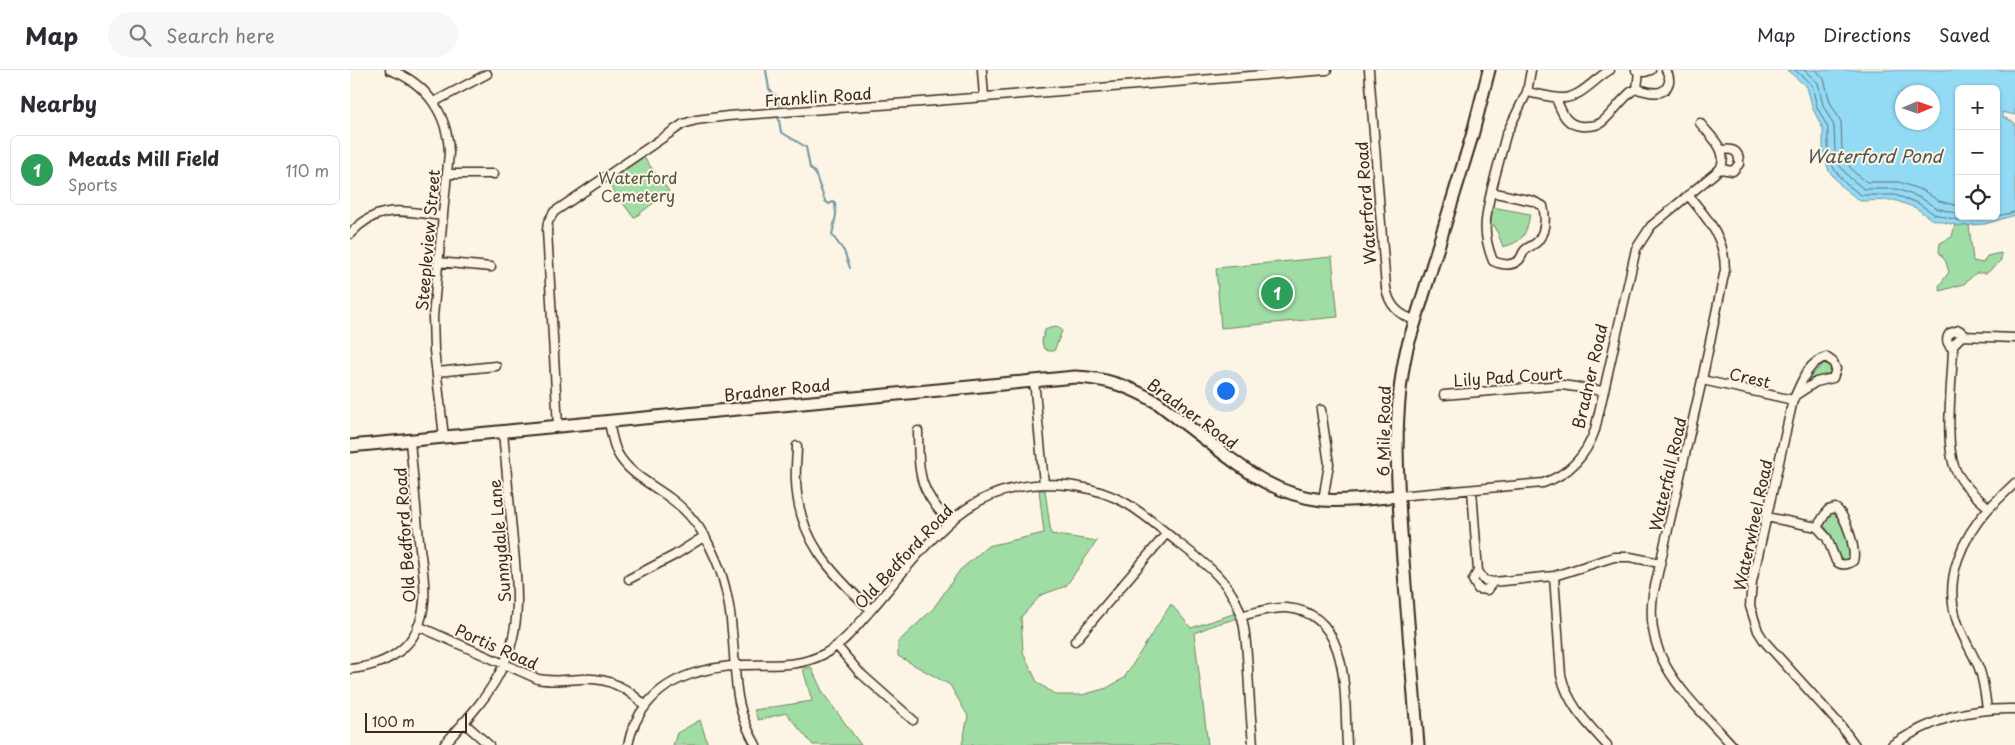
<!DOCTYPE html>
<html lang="en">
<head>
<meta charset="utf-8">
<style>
	:root { --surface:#fff; --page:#f7f7f7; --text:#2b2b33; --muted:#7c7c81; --line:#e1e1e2; --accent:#1a73e8 }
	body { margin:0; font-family:"Playpen Sans",sans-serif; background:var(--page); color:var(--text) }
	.controls { position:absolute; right:15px; top:15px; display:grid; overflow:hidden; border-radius:8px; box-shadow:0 1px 4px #0004 }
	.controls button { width:45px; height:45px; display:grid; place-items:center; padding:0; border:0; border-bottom:1px solid var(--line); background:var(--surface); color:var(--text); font:25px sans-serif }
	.compass { position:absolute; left:1545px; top:15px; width:45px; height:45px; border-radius:50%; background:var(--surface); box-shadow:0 1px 4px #0004; rotate:88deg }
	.scale { position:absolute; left:15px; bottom:12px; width:102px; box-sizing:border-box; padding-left:5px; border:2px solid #3b2a1e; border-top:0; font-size:14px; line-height:18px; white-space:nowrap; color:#3b2a1e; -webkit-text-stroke:4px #fcf5e5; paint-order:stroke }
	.you { position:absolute; left:875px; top:320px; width:18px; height:18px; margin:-12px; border:4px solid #fff; border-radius:50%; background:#1a73e8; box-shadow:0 0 0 8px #1a73e833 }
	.badge { display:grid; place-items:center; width:32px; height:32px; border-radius:50%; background:var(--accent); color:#fff; font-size:16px; font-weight:700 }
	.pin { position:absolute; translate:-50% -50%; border:2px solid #fff; box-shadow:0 1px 5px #0006 }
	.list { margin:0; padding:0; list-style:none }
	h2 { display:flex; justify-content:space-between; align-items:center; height:65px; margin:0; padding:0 20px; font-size:21px }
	h2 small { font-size:16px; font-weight:400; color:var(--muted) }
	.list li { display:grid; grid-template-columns:32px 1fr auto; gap:15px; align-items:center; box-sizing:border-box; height:70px; margin:0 10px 10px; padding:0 10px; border:1px solid var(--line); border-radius:8px }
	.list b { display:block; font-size:19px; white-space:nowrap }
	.list p { margin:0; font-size:16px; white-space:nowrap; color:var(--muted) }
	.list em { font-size:16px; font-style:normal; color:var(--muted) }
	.icon { flex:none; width:28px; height:28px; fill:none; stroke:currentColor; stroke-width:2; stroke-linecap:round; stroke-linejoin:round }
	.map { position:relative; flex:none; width:1665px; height:675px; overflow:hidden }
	header { display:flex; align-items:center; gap:30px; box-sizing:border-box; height:70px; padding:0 25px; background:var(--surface); border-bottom:1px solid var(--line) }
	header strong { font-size:24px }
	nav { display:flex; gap:28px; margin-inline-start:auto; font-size:18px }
	.search { width:350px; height:45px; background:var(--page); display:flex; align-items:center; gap:12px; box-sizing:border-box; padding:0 18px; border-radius:28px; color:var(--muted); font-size:19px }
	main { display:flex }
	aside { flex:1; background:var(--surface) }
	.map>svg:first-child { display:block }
</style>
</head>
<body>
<header>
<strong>Map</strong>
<div class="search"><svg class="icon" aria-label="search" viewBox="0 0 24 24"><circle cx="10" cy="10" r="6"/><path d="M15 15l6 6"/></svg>Search here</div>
<nav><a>Map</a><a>Directions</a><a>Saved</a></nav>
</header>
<main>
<aside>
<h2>Nearby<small></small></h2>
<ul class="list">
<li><span class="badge" style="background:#2e9e5b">1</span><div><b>Meads Mill Field</b><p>Sports</p></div><em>110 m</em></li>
</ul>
</aside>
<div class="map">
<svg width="1665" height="675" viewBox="0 0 1665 675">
	<rect width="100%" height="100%" fill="#fcf5e5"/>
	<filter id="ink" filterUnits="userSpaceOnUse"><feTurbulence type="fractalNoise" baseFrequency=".02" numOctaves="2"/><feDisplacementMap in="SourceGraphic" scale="10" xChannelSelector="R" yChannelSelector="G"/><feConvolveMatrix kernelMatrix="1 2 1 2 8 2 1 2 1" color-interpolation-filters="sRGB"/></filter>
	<g filter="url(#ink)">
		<path fill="#a0dda5" stroke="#6e8462" d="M 292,85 L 319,121 L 284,148 L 257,112 Z
			M 1142,137 L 1180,144 C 1176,165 1174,171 1153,177 L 1145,156 L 1139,155 Z
			M 1605,154 L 1619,155 L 1623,191 L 1633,193 L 1637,186 L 1651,183 L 1651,190 L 1637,203 L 1626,203 L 1614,214 L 1590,221 L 1589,216 L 1599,202 L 1596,192 L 1589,182 L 1590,173 L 1602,167 Z
			M 982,187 L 988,247 L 871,258 L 866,198 Z
			M 705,256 L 709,257 L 712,261 L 704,281 L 698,281 L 693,277 L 692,271 L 695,260 Z
			M 1474,293 L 1480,296 L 1482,300 L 1481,303 L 1460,309 L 1460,307 Z
			M 689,420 L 695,420 L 701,464 L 747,471 L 716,516 L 691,525 L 671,547 L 673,582 L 687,612 L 706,625 L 732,625 L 757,618 L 774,608 L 821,534 L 841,558 L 886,543 L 889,548 L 864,555 L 844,563 L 858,675 L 612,675 L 618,646 L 600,615 L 548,586 L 548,572 L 583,539 L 610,500 L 638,476 L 694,463 Z
			M 1481,442 L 1487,443 L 1489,445 L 1501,482 L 1501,486 L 1496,490 L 1490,489 L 1488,486 L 1483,469 L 1474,455 Z
			M 461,597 L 473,623 L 511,675 L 463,675 L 436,643 L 408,650 L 404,640 L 462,631 L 453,599 Z
			M 350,650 L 358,675 L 323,675 L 327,663 Z"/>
		<path fill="#93daf5" stroke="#70949f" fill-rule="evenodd" d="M 1437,0 L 1665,0 L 1665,45 L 1652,42 L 1653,47 L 1665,53 L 1665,145 L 1635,154 L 1610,156 L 1581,149 L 1566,138 L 1544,130 L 1510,131 L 1492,117 L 1479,101 L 1473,82 L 1473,59 L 1463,39 L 1457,17 ZM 1609,19 L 1646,19 L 1646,146 L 1609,146 ZM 1552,22 L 1582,22 L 1582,52 L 1552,52 Z"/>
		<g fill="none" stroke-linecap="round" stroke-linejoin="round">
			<path stroke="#5e7074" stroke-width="1" d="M 1445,0 L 1462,15 L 1467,37 L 1478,58 L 1478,81 L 1484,99 L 1495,113 L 1511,125 L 1545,125 L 1568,133 L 1584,144 L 1611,151 L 1635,149 L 1665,142
				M 1454,0 L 1468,13 L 1473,35 L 1484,56 L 1485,81 L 1490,96 L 1500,108 L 1514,119 L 1547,119 L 1571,128 L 1586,138 L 1609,144
				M 1466,0 L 1474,9 L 1480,32 L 1491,52 L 1492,80 L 1496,92 L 1505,103 L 1517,112 L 1549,112 L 1574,121 L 1589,131 L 1609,136"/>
			<path stroke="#70949f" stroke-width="2" d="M 416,0 L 419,19 L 428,29 L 428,40
				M 428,45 L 431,62 L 456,77 L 460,98 L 465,103 L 475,131 L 479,134 L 483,132 L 485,133 L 486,145 L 482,165 L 494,181 L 500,198"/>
			<g stroke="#3b2a1e" stroke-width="11">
				<path id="street" d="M 40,0 C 77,13 98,45 99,83 L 83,247 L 84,280 L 94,367
					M 632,0 L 634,27
					M 1019,0 L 1036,218 C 1039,235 1048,245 1065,250
					M 1286,0 L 1295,2 L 1301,0
					M 1287,19 L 1289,1
					M 1177,22 C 1188,24 1201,28 1212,28 C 1231,28 1245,8 1260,0
					M 1206,28 C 1212,44 1217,58 1237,56 C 1242,56 1248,55 1252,52 C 1263,43 1271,30 1282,21 L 1287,19 C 1299,22 1315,28 1319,12 C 1320,7 1318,4 1316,0
					M 84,32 L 137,4
					M 1370,99 L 1383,101 L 1389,94 C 1390,81 1383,78 1371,80
					M 97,104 L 144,104
					M 1141,122 L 1183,131 L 1193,136 C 1196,148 1196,160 1188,171 C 1185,175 1179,176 1175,180 C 1172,183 1172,187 1169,190 C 1161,197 1152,195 1143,191 C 1132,164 1135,149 1141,122 Z
					M 1141,122 L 1156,65 L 1177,22 L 1181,0
					M 1338,125 C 1358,149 1375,168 1375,200 L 1352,310 L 1303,525 C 1293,593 1341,629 1382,675
					M 0,164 C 29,132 54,142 93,146
					M 88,192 L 141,197
					M 1665,268 L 1612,266 L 1603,275 C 1603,308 1593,373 1606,401 C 1614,416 1626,427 1639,438 L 1665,413
					M 1603,279 C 1597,274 1595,269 1600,263 L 1609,260 L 1616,266
					M 87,302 L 146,296
					M 684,310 L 694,414
					M 1352,310 L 1443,330
					M 1094,325 L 1212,315 L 1253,321
					M 1446,325 L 1466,312 L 1483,308 L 1486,299 L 1483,292 L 1476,287 C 1456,293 1451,315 1443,330 L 1402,512 L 1400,536 L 1408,561 L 1415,572 L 1491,656 L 1505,675
					M 971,340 L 979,394 L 973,430
					M 259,352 C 261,362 263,375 268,384 C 279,404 303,415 320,428 C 339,442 353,460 362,481 C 374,505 380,535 382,561 C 387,606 382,634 406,675
					M 208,357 L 197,160 L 198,152 L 204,142 L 333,54 L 346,50 L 378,46 L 585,31 L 977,0
					M 568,361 C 569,405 568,420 600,452
					M 447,376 C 447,388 445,399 446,411 C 448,469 481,503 521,540
					M 1122,420 L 1128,501 L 1134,510 L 1143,512 L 1204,506 L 1264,487 L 1280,487 L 1310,493
					M 1048,426 L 1193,413 C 1220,404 1236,386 1245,360 L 1286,179 L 1301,156 L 1370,99 C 1380,81 1360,66 1350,53
					M 1485,438 C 1495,442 1507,481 1503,491 C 1498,495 1491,496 1486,491 L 1477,468 L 1467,457 L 1478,440 Z
					M 1416,447 L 1467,457
					M 1128,501 L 1123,510 L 1128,519 L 1137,520 L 1143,512
					M 1204,506 L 1211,605 C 1218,635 1237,653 1257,675
					M 279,509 L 325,485 L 355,466
					M 891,546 C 906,542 922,537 937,538 C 1002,543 994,628 997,675
					M 68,556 L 188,609 C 203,612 217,610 232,609 C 257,607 278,618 295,636
					M 725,571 L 817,463
					M 487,576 L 509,602 L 563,650
					M 0,599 C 40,595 71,575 74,531 C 76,511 71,490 69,470 C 66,437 63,404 60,371
					M 1637,639 C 1635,625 1634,611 1629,598 C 1622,581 1611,566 1606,548 C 1594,508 1612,468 1639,438
					M 113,652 L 139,675
					M 94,675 C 113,653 134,632 148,606 C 175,558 167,512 162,461 C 159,428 156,395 153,362
					M 278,675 C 281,660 287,646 297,634 C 320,605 358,597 394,595 C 423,594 447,598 474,584 C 493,574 506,557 520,541 C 548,509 582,463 616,439 C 661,408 724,407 772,431 C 793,442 811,459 830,474 C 853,492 876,508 888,536 C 896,555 896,577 898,598 C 899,624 901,649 903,675
					M 1542,675 C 1583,649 1616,638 1665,639"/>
			</g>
			<g stroke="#3b2a1e" stroke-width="15">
				<path id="secondary" d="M 0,376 L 725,307 C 756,308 781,317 808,333 C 827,348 846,362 865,377 C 900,404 927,425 972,430 C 998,432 1023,428 1048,426
					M 1068,675 C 1063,613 1058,552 1053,490 C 1048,419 1041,348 1057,278 L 1122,66 L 1139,0"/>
			</g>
			<use href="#street" stroke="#fcf5e5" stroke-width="8"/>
			<use href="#secondary" stroke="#fcf5e5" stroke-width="11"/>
		</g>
	</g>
	<g text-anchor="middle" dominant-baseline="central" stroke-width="4" stroke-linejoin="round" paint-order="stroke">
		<g font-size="16" fill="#3b2a1e" stroke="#fcf5e5">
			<text transform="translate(468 26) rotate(-4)">Franklin Road</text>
			<text transform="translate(1015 133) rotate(-94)">Waterford Road</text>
			<text transform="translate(77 170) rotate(-85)">Steepleview Street</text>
			<text transform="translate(1158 306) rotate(-4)">Lily Pad Court</text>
			<text transform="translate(1239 306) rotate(-77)">Bradner Road</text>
			<text transform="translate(1400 307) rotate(13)">Crest</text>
			<text transform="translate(427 319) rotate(-6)">Bradner Road</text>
			<text transform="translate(843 343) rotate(36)">Bradner Road</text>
			<text transform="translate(1033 361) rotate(-89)">6 Mile Road</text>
			<text transform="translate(1317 404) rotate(-77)">Waterfall Road</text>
			<text transform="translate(1402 455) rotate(-78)">Waterwheel Road</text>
			<text transform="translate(54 465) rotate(-94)">Old Bedford Road</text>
			<text transform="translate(149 471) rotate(-95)">Sunnydale Lane</text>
			<text transform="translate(553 486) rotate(-47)">Old Bedford Road</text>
			<text transform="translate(147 576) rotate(24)">Portis Road</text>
		</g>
		<g font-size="16" fill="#545740" stroke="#fcf5e5">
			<text x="288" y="107">Waterford<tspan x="288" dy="18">Cemetery</tspan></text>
		</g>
		<g font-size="18" font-style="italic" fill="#515654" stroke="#fcf5e5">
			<text x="1524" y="85">Waterford Pond</text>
		</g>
	</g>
</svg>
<div class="controls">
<button>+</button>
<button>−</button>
<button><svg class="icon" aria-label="locate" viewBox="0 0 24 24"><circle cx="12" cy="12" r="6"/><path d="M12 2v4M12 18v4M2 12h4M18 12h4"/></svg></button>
</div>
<svg class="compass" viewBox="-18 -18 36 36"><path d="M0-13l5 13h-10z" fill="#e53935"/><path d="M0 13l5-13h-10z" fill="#7c7c81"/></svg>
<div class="scale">100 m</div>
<div class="you"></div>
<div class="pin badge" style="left:927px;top:223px;background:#2e9e5b">1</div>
</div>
</main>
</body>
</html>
